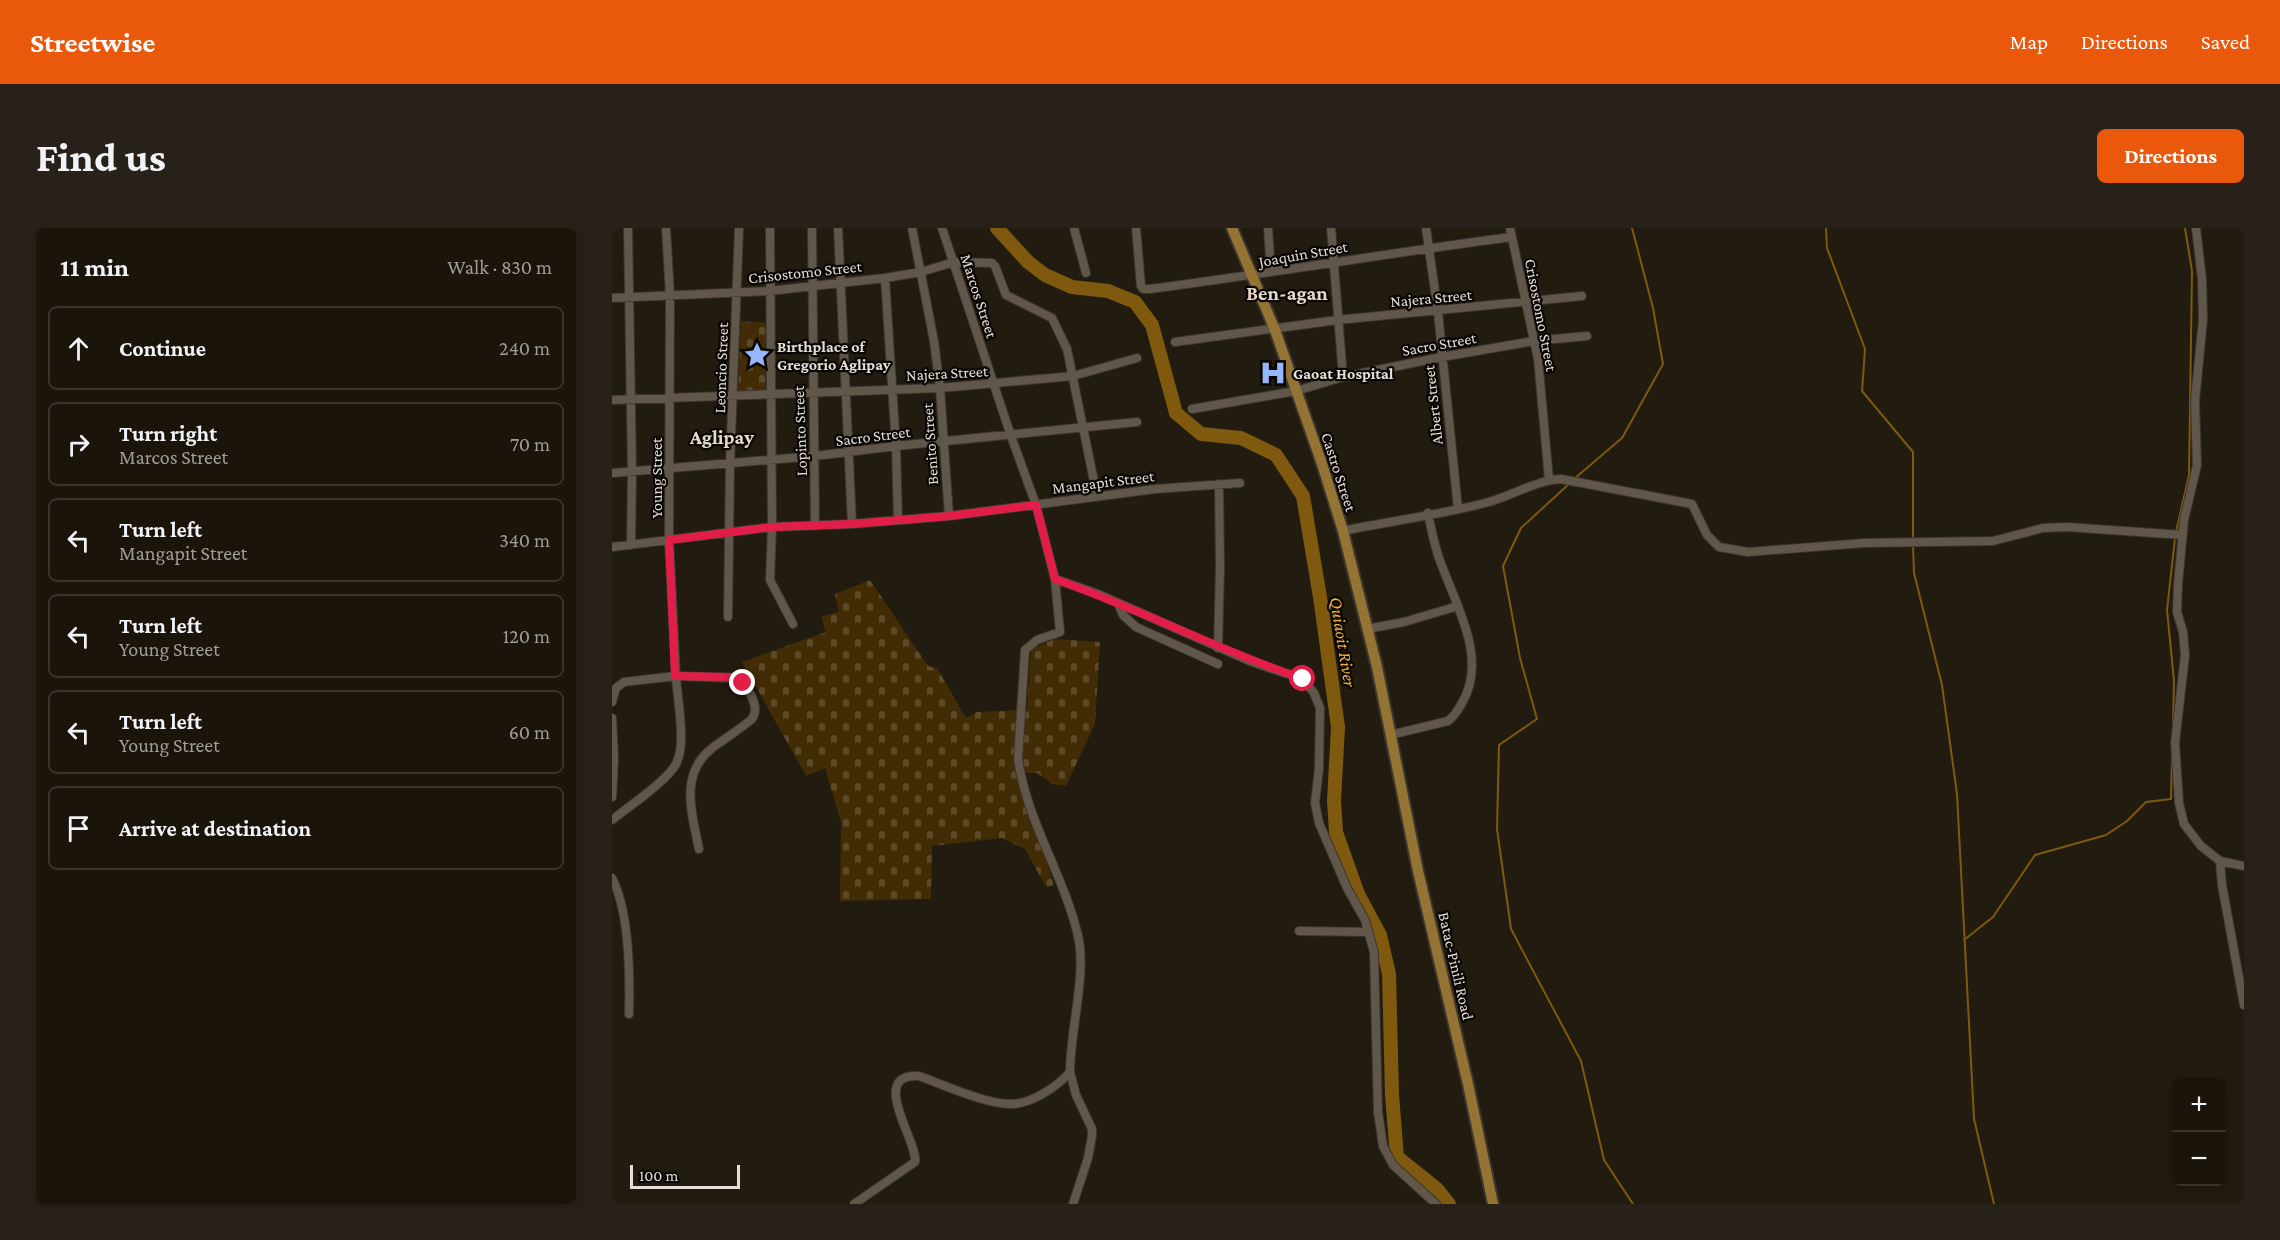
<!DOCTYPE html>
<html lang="en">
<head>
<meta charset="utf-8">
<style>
	:root { --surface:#1a140b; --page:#272119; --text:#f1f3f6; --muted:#9f9e9d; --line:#38332c; --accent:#ea580c }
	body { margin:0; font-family:"Crimson Pro",serif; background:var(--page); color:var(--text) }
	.controls { position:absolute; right:18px; bottom:18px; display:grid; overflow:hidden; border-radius:9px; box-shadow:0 3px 9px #0003 }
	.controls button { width:54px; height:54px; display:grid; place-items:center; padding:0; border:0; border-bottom:2px solid var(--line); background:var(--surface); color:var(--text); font:30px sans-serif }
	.scale { position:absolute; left:18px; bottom:15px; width:110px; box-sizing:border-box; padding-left:6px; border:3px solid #e3ded7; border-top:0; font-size:16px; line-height:21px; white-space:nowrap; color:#e3ded7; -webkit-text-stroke:4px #090603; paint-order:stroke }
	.stop { position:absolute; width:18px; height:18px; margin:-14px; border:4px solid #e11d48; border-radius:50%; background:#fff }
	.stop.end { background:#e11d48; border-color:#fff; box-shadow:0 2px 6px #0008 }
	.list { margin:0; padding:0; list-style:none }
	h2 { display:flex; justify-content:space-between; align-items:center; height:78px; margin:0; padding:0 24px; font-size:26px }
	h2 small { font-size:20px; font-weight:400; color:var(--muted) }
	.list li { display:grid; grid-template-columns:39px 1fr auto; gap:18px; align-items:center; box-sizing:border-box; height:84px; margin:0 12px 12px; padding:0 12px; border:2px solid var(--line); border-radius:9px }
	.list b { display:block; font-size:22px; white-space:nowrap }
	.list p { margin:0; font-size:20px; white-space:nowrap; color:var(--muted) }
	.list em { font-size:20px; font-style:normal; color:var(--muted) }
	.icon { flex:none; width:33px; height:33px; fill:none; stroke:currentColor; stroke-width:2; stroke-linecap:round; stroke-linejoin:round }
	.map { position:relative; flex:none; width:1632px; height:976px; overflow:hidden; border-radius:9px }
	header { display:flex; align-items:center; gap:36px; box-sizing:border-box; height:84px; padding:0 30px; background:var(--accent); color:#fff }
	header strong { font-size:28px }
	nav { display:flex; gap:33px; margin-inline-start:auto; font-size:21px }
	.intro { display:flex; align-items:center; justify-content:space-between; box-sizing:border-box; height:144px; padding:0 36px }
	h1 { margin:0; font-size:42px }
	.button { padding:15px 27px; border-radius:9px; background:var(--accent); color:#fff; font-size:21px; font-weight:700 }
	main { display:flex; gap:36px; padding:0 36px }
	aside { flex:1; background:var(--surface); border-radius:9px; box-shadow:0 3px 9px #0003 }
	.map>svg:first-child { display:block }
</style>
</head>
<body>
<header>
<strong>Streetwise</strong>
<nav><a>Map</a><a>Directions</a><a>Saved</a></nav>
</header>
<div class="intro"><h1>Find us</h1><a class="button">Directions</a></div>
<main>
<aside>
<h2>11 min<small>Walk · 830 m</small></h2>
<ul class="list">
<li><svg class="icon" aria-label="ahead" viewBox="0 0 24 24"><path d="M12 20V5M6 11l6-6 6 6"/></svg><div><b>Continue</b></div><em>240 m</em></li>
<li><svg class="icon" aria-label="right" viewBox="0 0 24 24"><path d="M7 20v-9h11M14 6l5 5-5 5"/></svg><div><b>Turn right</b><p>Marcos Street</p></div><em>70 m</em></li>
<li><svg class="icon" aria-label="left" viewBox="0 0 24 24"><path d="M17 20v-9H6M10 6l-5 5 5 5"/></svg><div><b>Turn left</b><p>Mangapit Street</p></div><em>340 m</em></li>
<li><svg class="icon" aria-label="left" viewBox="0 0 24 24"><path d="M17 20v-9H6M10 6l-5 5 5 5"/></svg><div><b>Turn left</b><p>Young Street</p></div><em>120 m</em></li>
<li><svg class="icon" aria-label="left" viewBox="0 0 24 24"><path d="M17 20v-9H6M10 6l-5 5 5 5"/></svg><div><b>Turn left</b><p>Young Street</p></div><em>60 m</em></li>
<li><svg class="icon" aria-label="arrive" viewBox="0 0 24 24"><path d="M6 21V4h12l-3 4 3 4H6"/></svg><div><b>Arrive at destination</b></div></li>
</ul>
</aside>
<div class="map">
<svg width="1632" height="976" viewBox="0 0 1632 976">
	<defs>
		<pattern id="cemetery-stones" width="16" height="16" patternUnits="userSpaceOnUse" patternTransform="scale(1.5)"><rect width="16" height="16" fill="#412c05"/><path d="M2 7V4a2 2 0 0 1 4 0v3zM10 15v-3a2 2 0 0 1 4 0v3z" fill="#5c4a29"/></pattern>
	</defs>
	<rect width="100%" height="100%" fill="#221b0f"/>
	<path fill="url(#cemetery-stones)" d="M 129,93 L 155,95 L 154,163 L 126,165 Z
		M 258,352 L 316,438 L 325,440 L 354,490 L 365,484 L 415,482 L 419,421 L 443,411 L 488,414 L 483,496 L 454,558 L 440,556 L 425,545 L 406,545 L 442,657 L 434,659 L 413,621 L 390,610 L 320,618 L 319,671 L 228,673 L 229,594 L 213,540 L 194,548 L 130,434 L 214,404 L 209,389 L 227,383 L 223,366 Z"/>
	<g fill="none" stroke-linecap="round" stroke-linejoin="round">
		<path stroke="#7e590e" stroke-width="2" d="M 1214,0 L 1215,20 L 1253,121 L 1250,163 L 1301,224 L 1301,311
			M 962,251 L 1010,210 L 1051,136 L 1041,80 L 1020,0
			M 958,255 L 909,300 L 891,338 L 908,430 L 925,491 L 887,517 L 885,601 L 899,701 L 969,833 L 992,932 L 1021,976
			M 1564,304 L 1577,247 L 1580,43 L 1573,0
			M 1301,317 L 1302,345 L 1330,457 L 1345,566 L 1362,891 L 1382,976
			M 1561,498 L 1562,453 L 1555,382 L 1563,310
			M 1352,712 L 1381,689 L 1423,627 L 1494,607 L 1515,593 L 1534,574 L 1559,571 L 1560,528"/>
		<path stroke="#7e590e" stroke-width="14" d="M 385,0 L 416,34 L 433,47 L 460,59 L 496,63 L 523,74 L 540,97 L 564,185 L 589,206 L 629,210 L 664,227 L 691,268 L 708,369 L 726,499 L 722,573 L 724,604 L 746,666 L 768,707 L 777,746 L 780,867 L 785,929 L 825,961 L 837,976"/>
		<g stroke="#3b362f" stroke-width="10">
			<path id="minor" d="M 16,0 L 20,243 L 19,317
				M 54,0 L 58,67 L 57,312 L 64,448 L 124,450 C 135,457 149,478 140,491 C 127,502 112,511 99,521 C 67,547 80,586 87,621
				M 158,0 L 160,299 L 158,352 L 181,396
				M 200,0 L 203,298
				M 226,0 L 240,296
				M 300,0 L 322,113 L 328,160 L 337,288
				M 462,0 L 474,45
				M 524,0 L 529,58 L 531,61 L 538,61 C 659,45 779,25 899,9
				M 656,0 L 659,44
				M 719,0 L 731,149
				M 814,0 L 826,84 L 846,281
				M 898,0 L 926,131 L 937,252
				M 1584,0 L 1590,51 L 1591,91 L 1583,173 L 1585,237 L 1572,292 L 1566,356 L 1565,384 L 1571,404 L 1573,427 L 1563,515 L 1567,575 L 1572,596 L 1589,618 L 1608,633 L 1632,638
				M 273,50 L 284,218 L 286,292
				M 0,70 L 157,63 L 273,50 L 309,44 L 342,34 L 380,35 L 383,38 L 394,67 L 440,90 L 455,121 L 485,268
				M 563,114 L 725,92 L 970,68
				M 0,172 L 328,160 L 461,148 L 525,130
				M 580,181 L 684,163 L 731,149 L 830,129 L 922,113 L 975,108
				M 0,245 L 203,228 L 284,218 L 525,194
				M 731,303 C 778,293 827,287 873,275 C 898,269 924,252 949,251 L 1080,276 L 1095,307 L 1107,319 L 1136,324 L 1252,315 L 1381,313 L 1431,300 L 1455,299 L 1570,307
				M 0,319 L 160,299 L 240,296 L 337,288 L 543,261 L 628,255
				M 443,351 L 486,366 L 640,434 L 691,451 L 702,465 L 708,480 L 707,541 L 703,575 L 707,595 L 735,660 L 753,692 L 762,724 L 766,884 L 771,918 L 781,937 L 824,976
				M 506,375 L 511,387 L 524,399 L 606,436
				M 116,389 L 118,235 L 127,0
				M 755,401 L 792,394 L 846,378
				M 606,420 L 608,340 L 607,256
				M 0,474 L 4,460 L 12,454 L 64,448 C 65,471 75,516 64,536 C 55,553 16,579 0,592
				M 0,490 L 2,532 L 0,569
				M 778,507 L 836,493 C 843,488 846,482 850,475 C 875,433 847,383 832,343 C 824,325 820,305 816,285
				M 1608,633 L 1610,657 L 1632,777
				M 0,650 C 18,684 18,747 17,786
				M 687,703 L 757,704
				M 458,844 L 464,867 L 480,901 L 480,908 L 476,930 L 461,976
				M 242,976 L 303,934 C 307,915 255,845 307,848 C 332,857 371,875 397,876 C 418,877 445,859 458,844 C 458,803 475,745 466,708 C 452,647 415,594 406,531 L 413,422 L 425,412 L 448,404 L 443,351 L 424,277 L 399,208 L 330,0"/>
		</g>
		<g stroke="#3b362f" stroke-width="14">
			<path id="major" d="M 620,0 L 663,102 L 710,236 L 731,303 L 765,439 L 806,643 L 856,856 L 881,976"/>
		</g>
		<use href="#minor" stroke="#60574a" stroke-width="8"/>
		<use href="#major" stroke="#957333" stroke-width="10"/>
	</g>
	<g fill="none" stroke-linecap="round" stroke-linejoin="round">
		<path stroke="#e11d48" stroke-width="8" d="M 131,455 L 127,451 L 120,449 L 63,448 L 57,312 L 160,299 L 240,296 L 337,288 L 424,277 L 443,351 C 527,381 607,422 691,451"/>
	</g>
	<defs>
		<g id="sight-bare" transform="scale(2.07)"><path d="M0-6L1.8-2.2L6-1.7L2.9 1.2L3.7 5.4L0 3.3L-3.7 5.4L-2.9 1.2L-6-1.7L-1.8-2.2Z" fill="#96b6fd" stroke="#090603" stroke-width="2.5" paint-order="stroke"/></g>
		<g id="hospital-bare" transform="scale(2.07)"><path d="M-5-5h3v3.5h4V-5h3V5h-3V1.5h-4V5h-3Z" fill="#96b6fd" stroke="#090603" stroke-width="2.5" paint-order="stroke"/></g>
	</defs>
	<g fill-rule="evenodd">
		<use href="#sight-bare" x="145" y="127"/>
		<use href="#hospital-bare" x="661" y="145"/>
	</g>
	<g text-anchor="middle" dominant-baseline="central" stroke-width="4.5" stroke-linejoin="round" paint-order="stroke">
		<g font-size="16" fill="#e3ded7" stroke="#090603">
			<text transform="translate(691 26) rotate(-10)">Joaquin Street</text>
			<text transform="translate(193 44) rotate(-6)">Crisostomo Street</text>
			<text transform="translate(367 68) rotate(72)">Marcos Street</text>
			<text transform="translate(819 70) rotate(-5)">Najera Street</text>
			<text transform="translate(929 87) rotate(79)">Crisostomo Street</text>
			<text transform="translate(827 116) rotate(-10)">Sacro Street</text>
			<text transform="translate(109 140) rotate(-88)">Leoncio Street</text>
			<text transform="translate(335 145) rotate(-3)">Najera Street</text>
			<text transform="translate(821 177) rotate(-96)">Albert Street</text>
			<text transform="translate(188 203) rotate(-92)">Lopinto Street</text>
			<text transform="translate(261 208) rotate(-7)">Sacro Street</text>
			<text transform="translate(318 216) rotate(-94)">Benito Street</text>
			<text transform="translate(727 244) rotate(72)">Castro Street</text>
			<text transform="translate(44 250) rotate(-90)">Young Street</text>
			<text transform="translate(491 254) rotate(-7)">Mangapit Street</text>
			<text transform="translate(844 738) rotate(77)">Batac-Pinili Road</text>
		</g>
		<g font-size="16" font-weight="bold" fill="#e3ded7" stroke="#090603" text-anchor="start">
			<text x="165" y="118">Birthplace of<tspan x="165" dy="18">Gregorio Aglipay</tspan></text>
			<text x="681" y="145">Gaoat Hospital</text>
		</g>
		<g font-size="18" font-style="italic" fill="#f6b53a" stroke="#090603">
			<text transform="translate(731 414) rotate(81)">Quiaoit River</text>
		</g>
		<g font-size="20" font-weight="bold" fill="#e5dbcc" stroke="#090603">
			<text x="675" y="65">Ben-agan</text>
			<text x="110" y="209">Aglipay</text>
		</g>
	</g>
</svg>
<div class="controls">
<button>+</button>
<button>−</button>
</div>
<div class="scale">100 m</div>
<div class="stop" style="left:691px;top:451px"></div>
<div class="stop end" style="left:131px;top:455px"></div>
</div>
</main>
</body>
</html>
